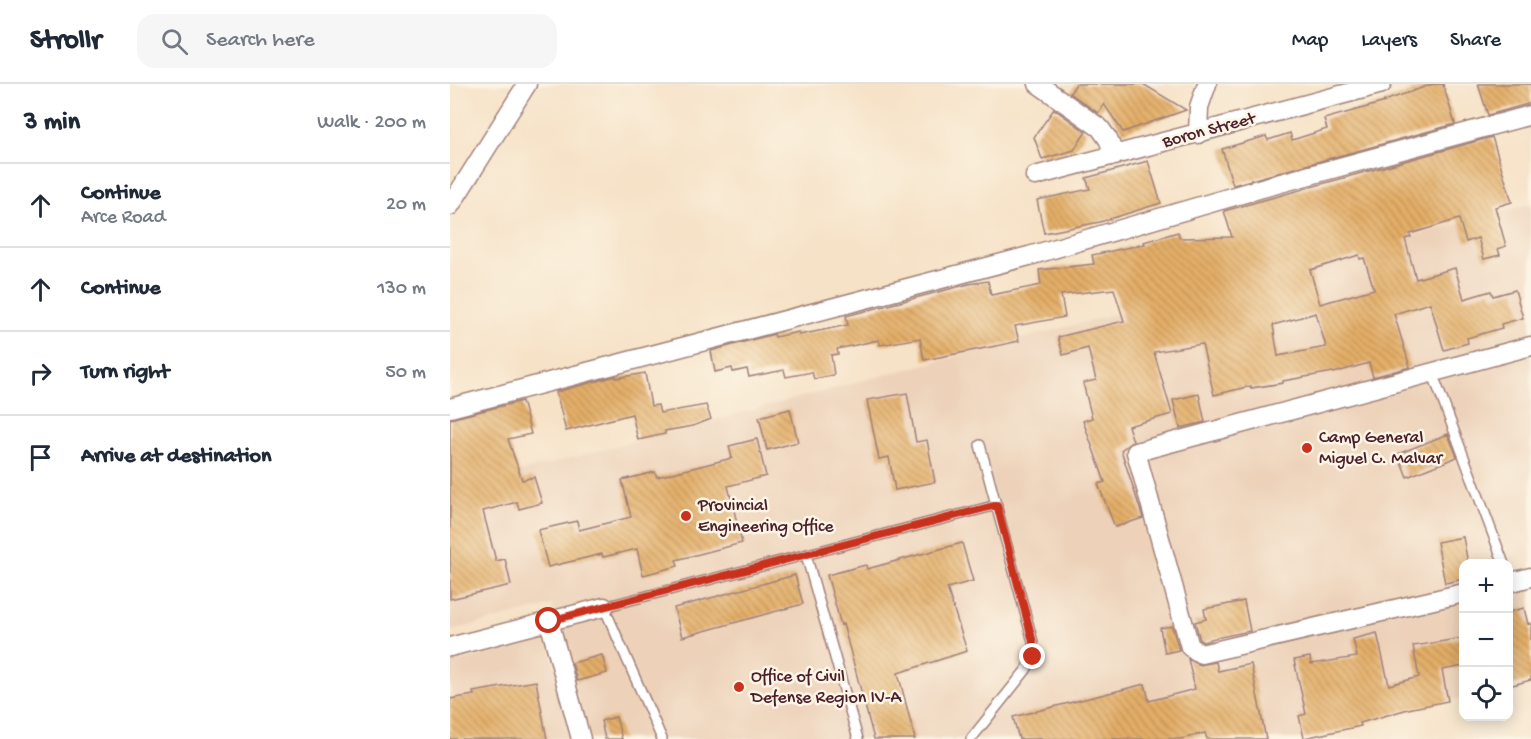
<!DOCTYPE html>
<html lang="en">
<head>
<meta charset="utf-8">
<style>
	:root { --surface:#fff; --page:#f6f6f7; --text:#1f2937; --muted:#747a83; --line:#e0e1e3 }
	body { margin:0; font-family:"Gochi Hand",sans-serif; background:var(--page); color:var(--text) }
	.controls { position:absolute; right:18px; bottom:18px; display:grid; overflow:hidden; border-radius:12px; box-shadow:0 3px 15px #0003 }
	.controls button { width:54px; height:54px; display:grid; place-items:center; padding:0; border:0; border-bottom:2px solid var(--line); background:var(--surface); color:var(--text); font:30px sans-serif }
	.stop { position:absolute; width:18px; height:18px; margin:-14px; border:4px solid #c8321e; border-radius:50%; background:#fff }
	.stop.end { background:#c8321e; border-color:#fff; box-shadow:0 2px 6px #0008 }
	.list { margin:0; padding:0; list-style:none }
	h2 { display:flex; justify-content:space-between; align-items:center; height:78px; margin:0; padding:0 24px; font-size:26px }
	h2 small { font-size:20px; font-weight:400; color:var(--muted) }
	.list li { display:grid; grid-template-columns:39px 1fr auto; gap:18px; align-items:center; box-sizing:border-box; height:84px; padding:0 24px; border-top:2px solid var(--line) }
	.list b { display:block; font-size:22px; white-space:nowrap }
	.list p { margin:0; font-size:20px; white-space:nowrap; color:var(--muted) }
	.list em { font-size:20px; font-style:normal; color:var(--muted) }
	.icon { flex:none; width:33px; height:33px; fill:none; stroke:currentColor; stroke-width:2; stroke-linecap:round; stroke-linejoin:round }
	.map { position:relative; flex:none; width:1081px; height:655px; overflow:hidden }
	header { display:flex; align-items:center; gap:36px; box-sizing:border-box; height:84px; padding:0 30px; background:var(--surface); border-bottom:2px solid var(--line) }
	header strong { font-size:28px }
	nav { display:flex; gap:33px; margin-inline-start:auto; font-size:21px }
	.search { width:420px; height:54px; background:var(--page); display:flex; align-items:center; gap:15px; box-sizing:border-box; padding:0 21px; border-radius:18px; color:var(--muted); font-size:22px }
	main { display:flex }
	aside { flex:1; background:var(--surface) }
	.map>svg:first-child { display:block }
</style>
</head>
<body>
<header>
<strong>Strollr</strong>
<div class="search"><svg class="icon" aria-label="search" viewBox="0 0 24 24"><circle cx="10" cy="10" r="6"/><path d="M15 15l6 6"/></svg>Search here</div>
<nav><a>Map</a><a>Layers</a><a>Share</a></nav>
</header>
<main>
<aside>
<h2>3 min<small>Walk · 200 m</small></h2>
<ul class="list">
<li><svg class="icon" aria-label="ahead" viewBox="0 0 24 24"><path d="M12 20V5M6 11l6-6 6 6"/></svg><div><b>Continue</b><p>Arce Road</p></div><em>20 m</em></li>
<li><svg class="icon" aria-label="ahead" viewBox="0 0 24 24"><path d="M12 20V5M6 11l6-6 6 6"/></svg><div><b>Continue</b></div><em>130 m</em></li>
<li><svg class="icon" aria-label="right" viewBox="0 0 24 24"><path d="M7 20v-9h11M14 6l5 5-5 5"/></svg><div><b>Turn right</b></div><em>50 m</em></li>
<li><svg class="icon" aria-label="arrive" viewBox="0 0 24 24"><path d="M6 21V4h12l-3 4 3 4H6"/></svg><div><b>Arrive at destination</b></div></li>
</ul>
</aside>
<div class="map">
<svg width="1081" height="655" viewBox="0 0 1081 655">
	<defs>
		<pattern id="building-back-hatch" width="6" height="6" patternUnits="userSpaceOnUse" patternTransform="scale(1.5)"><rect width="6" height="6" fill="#e4af68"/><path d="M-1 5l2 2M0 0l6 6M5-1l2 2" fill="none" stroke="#bb8e56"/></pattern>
	</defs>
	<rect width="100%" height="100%" fill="#fcf5e5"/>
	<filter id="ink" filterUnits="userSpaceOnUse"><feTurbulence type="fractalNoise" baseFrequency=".0167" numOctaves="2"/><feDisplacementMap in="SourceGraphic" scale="12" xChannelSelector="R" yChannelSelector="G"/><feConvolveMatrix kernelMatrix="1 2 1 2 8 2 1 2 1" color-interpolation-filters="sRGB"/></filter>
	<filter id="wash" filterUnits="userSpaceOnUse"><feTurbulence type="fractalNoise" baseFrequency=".008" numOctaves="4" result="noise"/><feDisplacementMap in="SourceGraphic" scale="24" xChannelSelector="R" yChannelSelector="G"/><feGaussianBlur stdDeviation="1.35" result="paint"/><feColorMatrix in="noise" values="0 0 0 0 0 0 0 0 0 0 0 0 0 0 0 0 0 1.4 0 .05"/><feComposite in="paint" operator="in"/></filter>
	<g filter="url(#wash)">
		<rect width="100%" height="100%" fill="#f6e2c7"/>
		<path fill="#edd2b9" d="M 1081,120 L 1081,594 L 1059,600 L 1058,480 L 1014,480 L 1013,613 L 861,655 L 139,655 L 101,521 L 0,547 L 0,406 Z
			M 97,554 L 124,655 L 0,655 L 0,579 Z"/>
		<g id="blocks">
			<path fill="url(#building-back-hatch)" fill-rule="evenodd" d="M 626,0 L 693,0 L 736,26 L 673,48 L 654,20 L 648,29 L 620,9 Z
				M 983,0 L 993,0 L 1005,40 L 783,101 L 772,65 L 816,52 L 818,56 L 840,49 L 842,56 L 877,45 L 874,35 L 935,18 L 934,17 Z
				M 1028,0 L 1081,0 L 1081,19 L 1038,31 Z
				M 604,25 L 636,48 L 624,66 L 592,75 L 584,53 Z
				M 1042,53 L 1062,118 L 1045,123 L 1056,162 L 1048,165 L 1050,171 L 1034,175 L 1028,154 L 1016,158 L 1009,135 L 960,150 L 961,153 L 955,155 L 966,195 L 1005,184 L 1014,215 L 1041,207 L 1043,212 L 1065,206 L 1073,234 L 1051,240 L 1052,244 L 1017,254 L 1018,259 L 994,266 L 980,219 L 944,230 L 960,283 L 923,293 L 919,279 L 884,289 L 883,288 L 833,297 L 833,299 L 801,304 L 801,302 L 764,311 L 752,260 L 704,268 L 722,330 L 678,342 L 683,357 L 671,366 L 693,434 L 665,443 L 648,400 L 655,398 L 633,337 L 642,334 L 633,299 L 646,296 L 638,264 L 613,271 L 608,253 L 674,237 L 664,205 L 611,211 L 615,233 L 565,242 L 569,257 L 551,261 L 474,276 L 470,254 L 430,261 L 429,256 L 387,265 L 388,270 L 381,271 L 384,291 L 364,295 L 362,288 L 336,293 L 334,286 L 299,293 L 297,285 L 283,288 L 282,284 L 265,288 L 261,267 L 324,250 L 325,253 L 349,248 L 349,251 L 398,241 L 396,232 L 519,200 L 538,197 L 541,211 L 591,201 L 589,186 L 644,180 L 642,171 L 695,160 L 694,158 L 728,148 L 730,154 L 782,153 L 774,127 ZM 909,171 L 910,175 L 914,174 L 924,205 L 870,220 L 860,186 ZM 866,229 L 876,263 L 828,272 L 823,241 Z
				M 698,77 L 711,119 L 650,138 L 594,149 L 587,116 L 640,105 L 636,94 Z
				M 195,289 L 201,322 L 208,321 L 210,329 L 256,321 L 261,335 L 243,342 L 215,347 L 215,350 L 188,356 L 182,330 L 116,347 L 106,308 L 166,292 L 166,294 Z
				M 457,309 L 466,358 L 477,356 L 485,398 L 445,406 L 439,373 L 429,375 L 417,316 Z
				M 749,310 L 755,338 L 730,344 L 723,316 Z
				M 72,317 L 81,350 L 58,355 L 72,396 L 84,393 L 92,419 L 69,425 L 67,418 L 33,427 L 46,477 L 55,475 L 61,501 L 0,515 L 0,335 Z
				M 340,325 L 348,358 L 317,366 L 309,333 Z
				M 998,350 L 1007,373 L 957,393 L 948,370 Z
				M 307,355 L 316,392 L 278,402 L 292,459 L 226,476 L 228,482 L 193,491 L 187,465 L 153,473 L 152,470 L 98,483 L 88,446 L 127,437 L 129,446 L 181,433 L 172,396 L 205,388 L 207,393 L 282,374 L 279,362 Z
				M 1013,453 L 1018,480 L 1014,480 L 1014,495 L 995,499 L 987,458 Z
				M 512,459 L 523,497 L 497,504 L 517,567 L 448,589 L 465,655 L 424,655 L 393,540 L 391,541 L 377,491 L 416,481 L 417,485 Z
				M 345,491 L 353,520 L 232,553 L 224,524 Z
				M 794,517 L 800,547 L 760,555 L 760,556 L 753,558 L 750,556 L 745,538 L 756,535 L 754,525 Z
				M 1074,524 L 1078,540 L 1081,539 L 1081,596 L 1059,602 L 1059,528 Z
				M 722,542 L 729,566 L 715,569 L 710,544 Z
				M 927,549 L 939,601 L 969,593 L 963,562 L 1014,554 L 1014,582 L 992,586 L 998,617 L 958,625 L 910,639 L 911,642 L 854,654 L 849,632 L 856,630 L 844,576 L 860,573 L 861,580 L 907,573 L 903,555 Z
				M 152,571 L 157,589 L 127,597 L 122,579 Z
				M 738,575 L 750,581 L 766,578 L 768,587 L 801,580 L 816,655 L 757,655 L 755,649 L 731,655 L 569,655 L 563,633 L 695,600 L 699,617 L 745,605 Z
				M 86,597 L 97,655 L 0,655 L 0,615 L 24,611 L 23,608 Z
				M 166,633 L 172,655 L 155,655 L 151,637 Z"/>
		</g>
	</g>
	<g filter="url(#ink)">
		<use href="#blocks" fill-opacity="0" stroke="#a08079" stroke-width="1.5"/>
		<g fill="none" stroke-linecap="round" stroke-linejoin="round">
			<g stroke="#a08079" stroke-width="12">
				<path id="service" d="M 982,288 L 1054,480
					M 356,471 L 408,655
					M 212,655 L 154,523 L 547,421
					M 521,655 L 576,586 L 583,573 L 583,558 L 530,361"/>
			</g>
			<g stroke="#a08079" stroke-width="21">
				<path id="minor" d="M 588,0 L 650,44 L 658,55 L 665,72
					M 748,50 L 749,23 L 757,0
					M 585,92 L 932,0
					M 0,122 L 77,0
					M 0,324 L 579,172 L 812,104 L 1081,31
					M 1058,499 L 1081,493
					M 1014,509 L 751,570 L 740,563 L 686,368 L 1081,262
					M 99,537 L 131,655
					M 0,563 L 154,523"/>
			</g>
			<use href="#service" stroke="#fff" stroke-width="9"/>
			<use href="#minor" stroke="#fff" stroke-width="18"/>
		</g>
	</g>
	<g fill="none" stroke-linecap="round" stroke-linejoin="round" filter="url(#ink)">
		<path stroke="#c8321e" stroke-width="8" d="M 99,537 L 547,421 L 583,558 L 583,573"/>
	</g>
	<g fill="#c8321e" stroke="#fcf5e5" stroke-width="2">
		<circle cx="857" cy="364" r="6"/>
		<circle cx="236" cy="432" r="6"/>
		<circle cx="289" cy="603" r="6"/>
	</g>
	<g text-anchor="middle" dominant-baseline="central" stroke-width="5" stroke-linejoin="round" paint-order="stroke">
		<g font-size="18" fill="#4a1f2b" stroke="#fcf5e5">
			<text transform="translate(759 47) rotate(-15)">Boron Street</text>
		</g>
		<g font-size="18" fill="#4a1f2b" stroke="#fcf5e5" text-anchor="start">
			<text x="869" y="354">Camp General<tspan x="869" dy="21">Miguel C. Malvar</tspan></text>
			<text x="248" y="422">Provincial<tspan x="248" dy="21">Engineering Office</tspan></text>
			<text x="301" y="593">Office of Civil<tspan x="301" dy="21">Defense Region IV-A</tspan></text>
		</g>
	</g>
</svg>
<div class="controls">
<button>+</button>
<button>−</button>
<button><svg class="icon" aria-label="locate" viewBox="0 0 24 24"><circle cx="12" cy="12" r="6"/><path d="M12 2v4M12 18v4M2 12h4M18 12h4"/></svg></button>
</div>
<div class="stop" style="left:99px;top:537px"></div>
<div class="stop end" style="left:583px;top:573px"></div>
</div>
</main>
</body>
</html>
